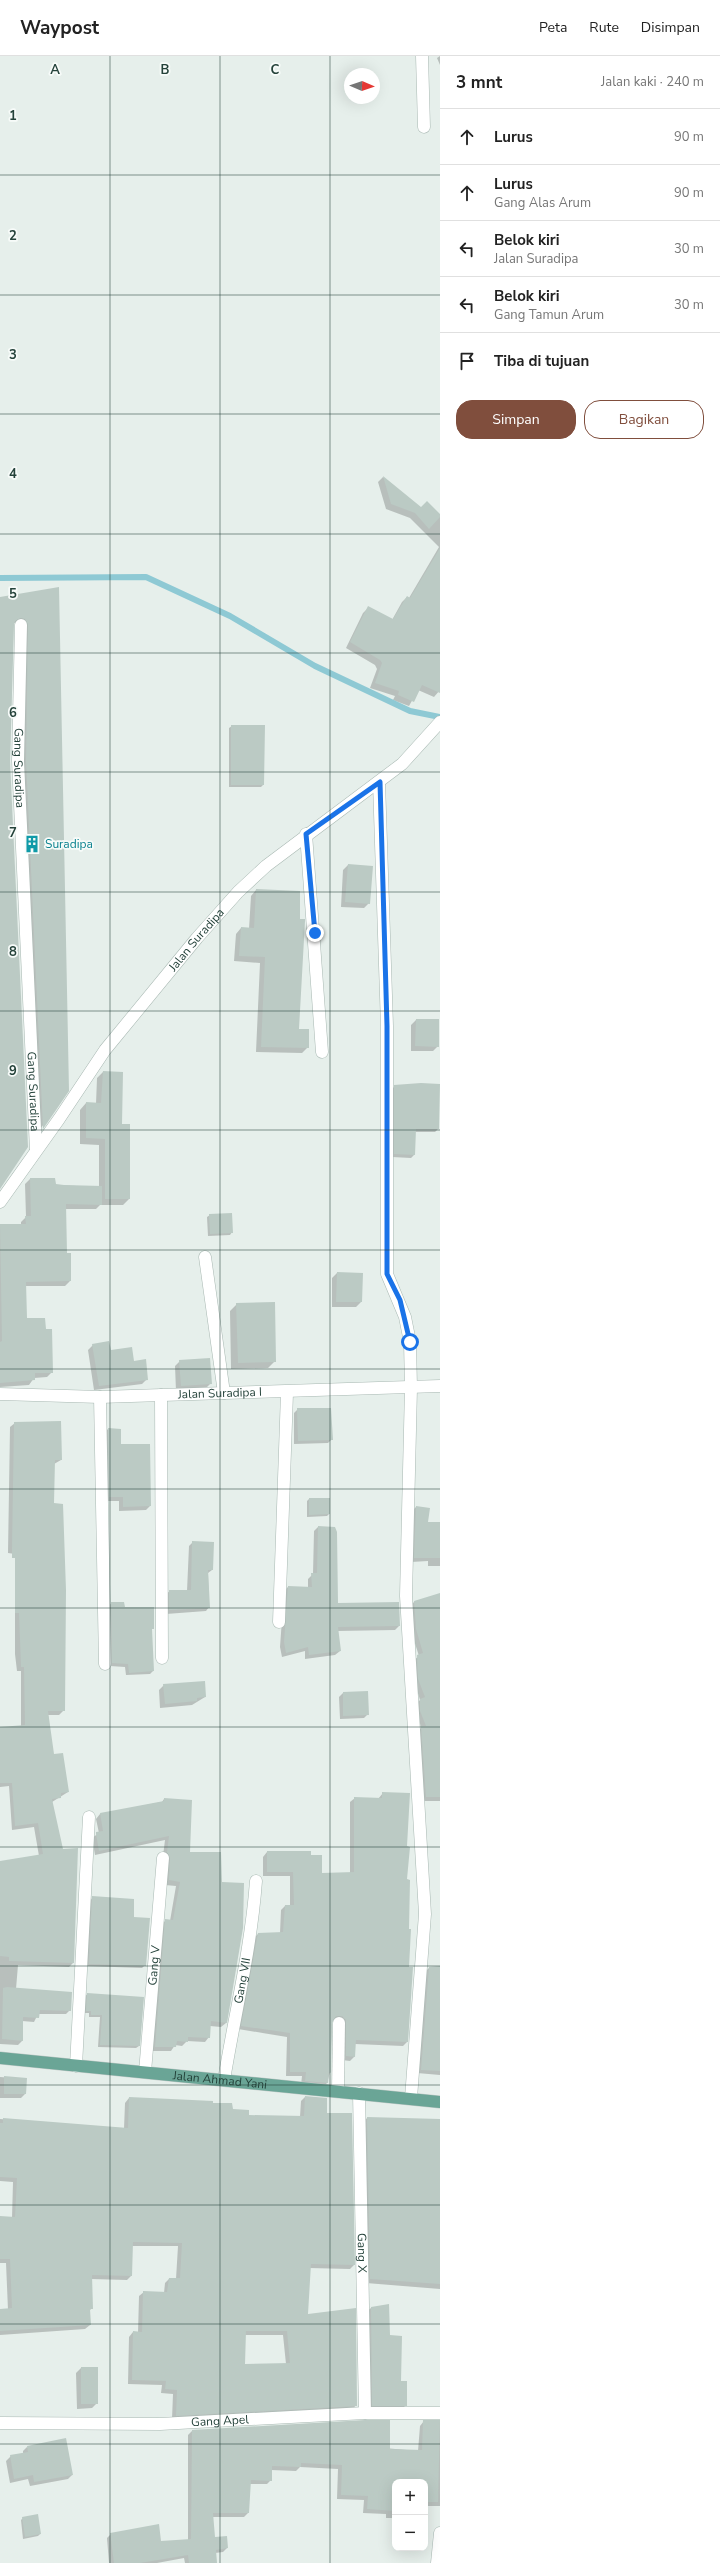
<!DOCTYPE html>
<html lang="id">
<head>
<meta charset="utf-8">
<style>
	:root { --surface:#fff; --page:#f6f6f6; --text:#222; --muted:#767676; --line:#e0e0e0; --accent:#804e3d }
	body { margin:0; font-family:"Nunito Sans",sans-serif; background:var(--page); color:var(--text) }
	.controls { position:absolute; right:12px; bottom:12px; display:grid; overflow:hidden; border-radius:8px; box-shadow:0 4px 16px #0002 }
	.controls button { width:36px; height:36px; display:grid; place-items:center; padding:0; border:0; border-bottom:1px solid var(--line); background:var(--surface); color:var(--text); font:20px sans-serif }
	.compass { position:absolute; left:344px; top:12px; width:36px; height:36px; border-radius:50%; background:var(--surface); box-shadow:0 4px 16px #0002; rotate:92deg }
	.stop { position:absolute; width:12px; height:12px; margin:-9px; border:3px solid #1a73e8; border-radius:50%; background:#fff }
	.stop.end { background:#1a73e8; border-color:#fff; box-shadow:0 1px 4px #0008 }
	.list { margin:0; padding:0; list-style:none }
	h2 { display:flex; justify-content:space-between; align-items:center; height:52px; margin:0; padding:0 16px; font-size:17px }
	h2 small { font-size:13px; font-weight:400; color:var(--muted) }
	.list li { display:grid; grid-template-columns:26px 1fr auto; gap:12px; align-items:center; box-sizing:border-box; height:56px; padding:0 16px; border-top:1px solid var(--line) }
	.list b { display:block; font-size:15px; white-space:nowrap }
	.list p { margin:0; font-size:13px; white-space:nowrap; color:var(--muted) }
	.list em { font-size:13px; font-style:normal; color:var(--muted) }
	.actions { display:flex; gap:8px; padding:12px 16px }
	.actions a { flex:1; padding:9px 0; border:1px solid var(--accent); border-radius:16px; text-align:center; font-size:14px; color:var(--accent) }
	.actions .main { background:var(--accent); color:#fff }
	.icon { flex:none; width:22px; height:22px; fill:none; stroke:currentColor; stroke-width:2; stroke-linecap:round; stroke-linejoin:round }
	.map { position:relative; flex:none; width:440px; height:2507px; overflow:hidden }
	header { display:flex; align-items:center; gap:24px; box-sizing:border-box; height:56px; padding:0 20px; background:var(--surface); border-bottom:1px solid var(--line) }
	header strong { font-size:19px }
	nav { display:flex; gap:22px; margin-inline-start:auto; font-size:14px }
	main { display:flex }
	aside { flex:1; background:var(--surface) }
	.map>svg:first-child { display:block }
</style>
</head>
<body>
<header>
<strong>Waypost</strong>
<nav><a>Peta</a><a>Rute</a><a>Disimpan</a></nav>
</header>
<main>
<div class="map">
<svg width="440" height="2507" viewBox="0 0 440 2507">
	<rect width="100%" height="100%" fill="#e6efeb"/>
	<path fill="#0003" fill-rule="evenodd" d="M 440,0 L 440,9 L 437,2 Z
		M 383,421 L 420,452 L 440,459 L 440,634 L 434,641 L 418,634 L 409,650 L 393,644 L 395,640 L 370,632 L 377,613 L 375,609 L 346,592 L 363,557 L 368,552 L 392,564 L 402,546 L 407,541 L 409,542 L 439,491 L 410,462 L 386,453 L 378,426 Z
		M 58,532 L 68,1035 L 38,1076 L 21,710 L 20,567 L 13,567 L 0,1133 L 0,542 Z
		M 232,670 L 263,729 L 261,731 L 229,731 L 229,672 Z
		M 348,809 L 369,847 L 364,852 L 341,851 L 343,814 Z
		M 256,834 L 298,974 L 308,991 L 302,997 L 256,996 L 260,907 L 234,905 L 236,878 L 241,872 L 249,873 L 251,840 Z
		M 416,964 L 438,990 L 433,995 L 411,995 L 411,969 Z
		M 103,1016 L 121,1069 L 129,1143 L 123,1149 L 100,1149 L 96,1153 L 65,1153 L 66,1198 L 70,1225 L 65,1230 L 25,1230 L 26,1263 L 52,1316 L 47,1321 L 34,1322 L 29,1329 L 0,1331 L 0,1169 L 21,1169 L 21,1166 L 26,1161 L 25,1128 L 30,1123 L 55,1129 L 99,1131 L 99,1089 L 80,1088 L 80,1054 L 86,1047 L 96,1048 L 97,1022 Z
		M 395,1030 L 438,1073 L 435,1076 L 415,1076 L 414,1099 L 411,1102 L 392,1101 L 392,1033 Z
		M 210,1159 L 232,1176 L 230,1179 L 208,1180 L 207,1161 Z
		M 337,1217 L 361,1246 L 356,1251 L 332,1251 L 332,1222 Z
		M 237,1248 L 275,1305 L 268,1312 L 231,1313 L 230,1255 Z
		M 93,1289 L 133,1306 L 147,1323 L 142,1328 L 94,1334 L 88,1294 Z
		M 180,1305 L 211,1327 L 206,1332 L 176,1335 L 175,1310 Z
		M 298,1353 L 332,1383 L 328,1387 L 294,1388 L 294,1357 Z
		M 15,1367 L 61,1404 L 54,1408 L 53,1448 L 64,1654 L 59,1659 L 48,1659 L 53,1699 L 68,1736 L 52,1746 L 73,1907 L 69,1911 L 18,1909 L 16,1933 L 70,1954 L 66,1958 L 38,1958 L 34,1966 L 22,1965 L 22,1985 L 18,1989 L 0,1988 L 0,1806 L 39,1800 L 34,1771 L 12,1774 L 9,1730 L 0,1731 L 0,1672 L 21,1670 L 21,1615 L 17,1615 L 15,1598 L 15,1498 L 8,1497 L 10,1371 Z
		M 108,1373 L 120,1389 L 150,1450 L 146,1454 L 119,1455 L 119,1445 L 106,1445 L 104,1377 Z
		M 309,1443 L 329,1458 L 327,1460 L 307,1461 L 307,1445 Z
		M 416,1451 L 427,1467 L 440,1467 L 440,1510 L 428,1510 L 428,1505 L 411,1506 L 412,1455 Z
		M 318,1471 L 335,1472 L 337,1548 L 399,1570 L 395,1574 L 337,1575 L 340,1595 L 335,1599 L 305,1603 L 305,1595 L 282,1601 L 280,1591 L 284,1535 L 288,1531 L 308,1531 L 308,1523 L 313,1518 L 314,1475 Z
		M 193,1486 L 212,1514 L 208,1517 L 209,1551 L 206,1555 L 166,1558 L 166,1538 L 170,1535 L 187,1535 L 189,1490 Z
		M 440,1538 L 440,1745 L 422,1745 L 417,1675 L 421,1672 L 416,1648 L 420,1644 L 415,1627 L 413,1605 L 419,1600 L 412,1578 L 410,1550 L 414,1546 Z
		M 112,1547 L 124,1552 L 151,1574 L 153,1615 L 150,1618 L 126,1619 L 125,1611 L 110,1610 L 108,1550 Z
		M 164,1629 L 205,1641 L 192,1649 L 160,1652 L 159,1634 Z
		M 343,1637 L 368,1658 L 364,1662 L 340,1663 L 339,1641 Z
		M 383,1737 L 406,1791 L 407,1986 L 403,1990 L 355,1988 L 354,2001 L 350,2005 L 342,2004 L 338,1964 L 332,1964 L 330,2016 L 327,2027 L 323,2031 L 301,2029 L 302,2020 L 286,2020 L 287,1981 L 238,1973 L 254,1882 L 258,1878 L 280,1877 L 281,1854 L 285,1850 L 290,1850 L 290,1820 L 263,1820 L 263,1801 L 267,1796 L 310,1800 L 321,1818 L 350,1817 L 350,1746 L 355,1742 L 378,1743 Z
		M 164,1743 L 189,1797 L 221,1827 L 242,1872 L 226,1967 L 221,1971 L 210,1970 L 209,1981 L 205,1986 L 187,1985 L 182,1990 L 175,1989 L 171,1995 L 151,1995 L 161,1869 L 166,1864 L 170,1865 L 176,1830 L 165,1829 L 163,1800 L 165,1784 L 95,1799 L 92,1782 L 99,1777 L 96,1763 L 100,1758 L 162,1746 Z
		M 93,1841 L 133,1861 L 145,1909 L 142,1912 L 86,1910 L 90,1845 Z
		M 440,1911 L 440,2019 L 417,2017 L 425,1916 L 429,1912 Z
		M 88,1938 L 139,1990 L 136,1992 L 98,1991 L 100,1961 L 89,1961 L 89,1957 L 85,1957 L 85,1940 Z
		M 0,2021 L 26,2023 L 25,2038 L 21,2042 L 0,2042 Z
		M 305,2041 L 326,2043 L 326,2057 L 354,2209 L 350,2213 L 309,2212 L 307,2259 L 356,2349 L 352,2354 L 172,2363 L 173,2338 L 161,2337 L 162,2329 L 128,2328 L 129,2281 L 133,2276 L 138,2277 L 139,2240 L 144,2236 L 164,2237 L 165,2227 L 169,2223 L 176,2223 L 178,2190 L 132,2190 L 131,2220 L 127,2224 L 91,2223 L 92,2252 L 89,2255 L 90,2269 L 85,2273 L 0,2279 L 0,2254 L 8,2254 L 6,2207 L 0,2207 L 0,2161 L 12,2162 L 13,2126 L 0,2125 L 0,2063 L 124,2073 L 125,2047 L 129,2042 L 212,2048 L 248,2060 L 300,2061 L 301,2045 ZM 245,2279 L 283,2279 L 286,2308 L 244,2309 Z
		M 367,2062 L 440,2064 L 440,2233 L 366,2227 L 363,2067 Z
		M 388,2250 L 389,2280 L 406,2349 L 401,2354 L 368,2354 L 366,2256 L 371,2252 Z
		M 81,2312 L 97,2347 L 92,2352 L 77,2353 L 76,2317 Z
		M 424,2365 L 440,2365 L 440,2450 L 425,2450 L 425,2426 L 395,2426 L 395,2462 L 386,2462 L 386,2458 L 363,2457 L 364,2444 L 337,2443 L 338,2413 L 300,2411 L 296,2415 L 271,2414 L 271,2424 L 267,2428 L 249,2428 L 248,2457 L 244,2461 L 212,2461 L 214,2482 L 227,2492 L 223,2496 L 215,2497 L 216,2507 L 185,2507 L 184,2502 L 157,2507 L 109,2507 L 107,2482 L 111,2478 L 160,2487 L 188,2484 L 188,2379 L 192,2375 L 418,2395 L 420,2370 Z
		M 27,2391 L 72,2419 L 68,2423 L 30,2430 L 28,2423 L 10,2427 L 6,2405 L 11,2400 L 23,2398 L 23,2395 Z
		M 23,2462 L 40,2478 L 38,2480 L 23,2483 L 21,2464 Z"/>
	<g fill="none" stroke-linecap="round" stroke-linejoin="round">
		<path stroke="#8ec9d4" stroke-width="6" d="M 0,522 L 146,521 L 230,560 L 315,610 L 410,655 L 440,661"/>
	</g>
	<path fill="#bbcac4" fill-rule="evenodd" d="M 383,420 L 421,451 L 427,445 L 440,458 L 440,461 L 429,473 L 415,457 L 391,448 Z
		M 440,492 L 440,637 L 422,629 L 414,646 L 398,639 L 399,635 L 375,627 L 382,607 L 380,604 L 350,586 L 368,550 L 393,563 L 407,540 L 410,542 Z
		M 59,531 L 69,1035 L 43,1073 L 26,705 L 28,569 L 25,563 L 21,562 L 15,565 L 14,569 L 10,705 L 28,1091 L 0,1133 L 0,541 Z
		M 231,669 L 265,669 L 264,729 L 231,729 Z
		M 348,808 L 373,810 L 370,848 L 345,846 Z
		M 256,833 L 300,835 L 300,863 L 305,863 L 305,865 L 299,973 L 309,973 L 309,992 L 261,991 L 265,901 L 239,900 L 241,871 L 254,872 Z
		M 416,963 L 439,963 L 439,991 L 415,990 Z
		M 103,1015 L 123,1016 L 122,1068 L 130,1068 L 130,1143 L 105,1143 L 105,1083 L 86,1082 L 86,1046 L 101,1047 Z
		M 421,1027 L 440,1028 L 439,1073 L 416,1073 L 415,1099 L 394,1098 L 394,1029 Z
		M 30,1122 L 55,1122 L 56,1128 L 64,1129 L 102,1130 L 102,1149 L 66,1148 L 67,1197 L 71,1197 L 71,1225 L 26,1226 L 27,1262 L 45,1262 L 46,1273 L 52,1273 L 53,1317 L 35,1317 L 35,1324 L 0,1327 L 0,1286 L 2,1285 L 0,1168 L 26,1168 L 25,1160 L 31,1160 Z
		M 232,1157 L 233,1177 L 210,1178 L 209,1158 Z
		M 337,1216 L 363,1217 L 362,1246 L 336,1246 Z
		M 275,1246 L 276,1306 L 238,1307 L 236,1247 Z
		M 109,1285 L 111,1294 L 132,1291 L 134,1305 L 146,1303 L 148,1324 L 99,1330 L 92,1288 Z
		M 210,1302 L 212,1328 L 181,1330 L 179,1304 Z
		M 297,1352 L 331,1352 L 333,1384 L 298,1385 Z
		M 61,1365 L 62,1404 L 55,1404 L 54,1447 L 63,1448 L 66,1534 L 65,1655 L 48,1655 L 54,1698 L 63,1697 L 69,1736 L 61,1737 L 61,1742 L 52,1743 L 63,1793 L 78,1792 L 74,1907 L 9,1905 L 9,1901 L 0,1900 L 0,1805 L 43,1798 L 38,1767 L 15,1770 L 12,1727 L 0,1727 L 0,1671 L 25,1669 L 24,1611 L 21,1611 L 19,1557 L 15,1557 L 15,1502 L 12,1502 L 12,1492 L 14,1366 Z
		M 108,1372 L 121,1373 L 121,1388 L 150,1388 L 151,1450 L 123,1451 L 123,1441 L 109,1441 Z
		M 309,1442 L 330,1442 L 330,1458 L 309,1459 Z
		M 416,1450 L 430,1452 L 428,1466 L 440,1466 L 440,1502 L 414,1502 Z
		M 318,1470 L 335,1471 L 337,1476 L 338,1547 L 399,1546 L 400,1570 L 338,1571 L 341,1595 L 309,1599 L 308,1591 L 286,1597 L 284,1586 L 288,1530 L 312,1531 L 311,1517 L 317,1517 Z
		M 192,1485 L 214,1486 L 213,1514 L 208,1514 L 210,1552 L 169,1554 L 169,1534 L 191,1534 Z
		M 440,1537 L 440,1741 L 426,1741 L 421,1670 L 426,1670 L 420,1655 L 420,1643 L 425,1641 L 418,1623 L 417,1599 L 423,1597 L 416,1573 L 414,1545 Z
		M 111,1546 L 124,1546 L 125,1551 L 154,1551 L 154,1573 L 152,1573 L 154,1615 L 129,1617 L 128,1608 L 112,1607 Z
		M 205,1625 L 206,1641 L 197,1642 L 197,1645 L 165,1648 L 163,1628 Z
		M 368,1635 L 369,1659 L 343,1660 L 343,1636 Z
		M 382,1736 L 410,1737 L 407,1790 L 410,1791 L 407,1823 L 410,1824 L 409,1873 L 411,1873 L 409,1911 L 413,1911 L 408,1986 L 356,1984 L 355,2001 L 346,2000 L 346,1964 L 342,1960 L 336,1960 L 332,1967 L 331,2017 L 329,2016 L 328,2027 L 305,2025 L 306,2016 L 290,2016 L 290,1977 L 241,1970 L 258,1877 L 283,1876 L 285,1849 L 294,1849 L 293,1816 L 267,1816 L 267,1795 L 311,1795 L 311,1799 L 322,1799 L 322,1817 L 354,1816 L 354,1741 L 382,1742 Z
		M 164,1742 L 192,1744 L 190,1796 L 221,1796 L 222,1826 L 244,1827 L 243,1872 L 227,1967 L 211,1965 L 210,1982 L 188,1981 L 188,1986 L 177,1985 L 176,1991 L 155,1991 L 165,1863 L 173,1864 L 180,1826 L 169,1824 L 170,1803 L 167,1796 L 169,1780 L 99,1795 L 96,1778 L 96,1776 L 103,1775 L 100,1757 L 164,1745 Z
		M 92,1840 L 134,1843 L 134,1861 L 150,1862 L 146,1910 L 89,1908 Z
		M 440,1910 L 440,2015 L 421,2014 L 429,1911 Z
		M 7,1931 L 72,1936 L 71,1955 L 40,1954 L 39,1962 L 23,1961 L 23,1985 L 2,1983 L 3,1932 Z
		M 87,1937 L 144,1941 L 140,1990 L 100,1989 L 102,1959 L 91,1959 L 91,1955 L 86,1955 Z
		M 4,2020 L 27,2022 L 26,2038 L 4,2038 Z
		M 305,2040 L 327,2042 L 327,2057 L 352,2057 L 355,2209 L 311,2208 L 308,2258 L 356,2252 L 357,2350 L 176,2360 L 177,2334 L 165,2333 L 166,2325 L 132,2324 L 133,2275 L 142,2276 L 143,2235 L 167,2236 L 169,2222 L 180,2222 L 182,2187 L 133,2186 L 132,2220 L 92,2219 L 93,2253 L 90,2253 L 91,2269 L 0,2275 L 0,2253 L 12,2252 L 10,2203 L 0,2203 L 0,2160 L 15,2161 L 17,2122 L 0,2121 L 0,2067 L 3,2067 L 3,2062 L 128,2072 L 129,2041 L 213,2045 L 213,2047 L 232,2047 L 233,2053 L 249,2054 L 249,2059 L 304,2060 ZM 246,2275 L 287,2275 L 290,2307 L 245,2308 Z
		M 367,2061 L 440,2063 L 440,2228 L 370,2223 Z
		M 389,2248 L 390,2279 L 402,2280 L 401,2325 L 407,2325 L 407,2350 L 372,2350 L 371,2251 Z
		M 81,2311 L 98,2311 L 98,2348 L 81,2348 Z
		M 365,2364 L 390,2364 L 390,2393 L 422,2394 L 423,2364 L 440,2364 L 438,2446 L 425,2446 L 425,2426 L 395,2426 L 395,2455 L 367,2453 L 368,2440 L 341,2439 L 342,2409 L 301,2407 L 301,2411 L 272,2410 L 272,2425 L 251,2424 L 249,2457 L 213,2457 L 215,2481 L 227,2480 L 228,2492 L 216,2494 L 217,2507 L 189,2507 L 188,2499 L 140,2507 L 114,2507 L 110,2477 L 159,2468 L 161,2485 L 191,2483 L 192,2374 Z
		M 66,2382 L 73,2419 L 34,2426 L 33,2419 L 14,2423 L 10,2399 L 28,2396 L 27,2390 Z
		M 38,2458 L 41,2478 L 25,2481 L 22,2461 Z"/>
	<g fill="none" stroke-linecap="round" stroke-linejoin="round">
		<g stroke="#a8b8b2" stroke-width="13">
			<g id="minor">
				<path d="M 422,0 L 424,71"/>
				<path id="s1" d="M 21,569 L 18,705 L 36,1094"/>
				<path d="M 379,726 L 387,970 L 387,1218 L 405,1261 L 410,1286 L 411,1332 L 406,1540 L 425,1858 L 411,2042"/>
				<path d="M 306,778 L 322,996"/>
				<path id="s2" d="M 0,1146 L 59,1063 L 105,994 L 197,882 L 238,836 L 266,810 L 402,708 L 440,666"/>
				<path d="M 205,1201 L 224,1337"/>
				<path id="s3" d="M 0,1338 L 100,1341 L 440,1330"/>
				<path d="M 161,1339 L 162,1602"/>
				<path d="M 100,1341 L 105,1608"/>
				<path d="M 279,1566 L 287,1337"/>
				<path d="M 76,2010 L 89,1761"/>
				<path id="s4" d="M 145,2016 L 163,1802"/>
				<path id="s5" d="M 224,2024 C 235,1957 251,1893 256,1825"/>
				<path d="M 338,2035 L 339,1967"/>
				<path id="s6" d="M 359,2037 L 365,2357"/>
				<path id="s7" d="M 0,2367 L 160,2368 L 365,2357 L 440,2357"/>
				<path d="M 437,2507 L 440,2477"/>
			</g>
		</g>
		<g stroke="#c2cac8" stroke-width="13">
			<g id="major">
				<path id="s8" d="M 0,2002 L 440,2046"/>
			</g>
		</g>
		<use href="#minor" stroke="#fff" stroke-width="12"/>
		<use href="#major" stroke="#6aa596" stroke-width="12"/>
	</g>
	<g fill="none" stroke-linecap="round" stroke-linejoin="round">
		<path stroke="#1a73e8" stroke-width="5" d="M 315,877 L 306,778 L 380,726 L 387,970 L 387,1218 L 400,1244 L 410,1286"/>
	</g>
	<path fill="none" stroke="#24423a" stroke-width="1" stroke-opacity="0.55" d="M 110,0 L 110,2507M 220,0 L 220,2507M 330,0 L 330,2507M 0,119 L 440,119M 0,239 L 440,239M 0,358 L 440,358M 0,478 L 440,478M 0,597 L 440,597M 0,716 L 440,716M 0,836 L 440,836M 0,955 L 440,955M 0,1074 L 440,1074M 0,1194 L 440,1194M 0,1313 L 440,1313M 0,1433 L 440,1433M 0,1552 L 440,1552M 0,1671 L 440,1671M 0,1791 L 440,1791M 0,1910 L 440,1910M 0,2029 L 440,2029M 0,2149 L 440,2149M 0,2268 L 440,2268M 0,2388 L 440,2388"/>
	<defs>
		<g id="building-bare" transform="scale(1.38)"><path d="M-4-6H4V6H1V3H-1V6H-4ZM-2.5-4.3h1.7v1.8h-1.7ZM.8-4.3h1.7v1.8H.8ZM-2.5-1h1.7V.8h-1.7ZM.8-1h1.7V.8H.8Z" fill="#0f9aa8" stroke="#f7fbf9" stroke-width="2.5" paint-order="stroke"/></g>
	</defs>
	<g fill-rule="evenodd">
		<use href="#building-bare" x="32" y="788"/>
	</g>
	<g text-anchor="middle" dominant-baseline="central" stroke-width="3.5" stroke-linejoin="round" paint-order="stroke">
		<g font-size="12" fill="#24423a" stroke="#f7fbf9">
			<text stroke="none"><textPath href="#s1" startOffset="143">Gang Suradipa</textPath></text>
			<text stroke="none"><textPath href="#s2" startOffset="328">Jalan Suradipa</textPath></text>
			<text stroke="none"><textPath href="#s1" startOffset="467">Gang Suradipa</textPath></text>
			<text stroke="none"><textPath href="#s3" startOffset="220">Jalan Suradipa I</textPath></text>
			<text stroke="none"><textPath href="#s4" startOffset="107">Gang V</textPath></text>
			<text stroke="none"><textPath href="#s5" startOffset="101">Gang VII</textPath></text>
			<text stroke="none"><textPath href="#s8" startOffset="221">Jalan Ahmad Yani</textPath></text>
			<text stroke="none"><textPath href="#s6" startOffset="160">Gang X</textPath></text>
			<text stroke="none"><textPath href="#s7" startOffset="220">Gang Apel</textPath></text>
		</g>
		<g font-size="12" fill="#0d838f" stroke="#f7fbf9" text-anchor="start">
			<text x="45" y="788">Suradipa</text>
		</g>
	</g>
	<g font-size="13" text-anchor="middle" font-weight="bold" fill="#24423a" stroke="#f7fbf9" stroke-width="3.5" stroke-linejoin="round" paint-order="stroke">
		<text x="55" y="18">A</text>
		<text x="165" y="18">B</text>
		<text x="275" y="18">C</text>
		<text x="13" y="64">1</text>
		<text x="13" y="184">2</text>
		<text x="13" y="303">3</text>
		<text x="13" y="422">4</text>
		<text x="13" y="542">5</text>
		<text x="13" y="661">6</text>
		<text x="13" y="781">7</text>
		<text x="13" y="900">8</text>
		<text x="13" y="1019">9</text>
	</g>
</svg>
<div class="controls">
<button>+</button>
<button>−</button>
</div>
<svg class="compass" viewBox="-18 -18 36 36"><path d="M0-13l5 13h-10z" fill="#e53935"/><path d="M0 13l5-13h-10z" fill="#767676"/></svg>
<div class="stop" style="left:410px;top:1286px"></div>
<div class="stop end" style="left:315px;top:877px"></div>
</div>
<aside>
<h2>3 mnt<small>Jalan kaki · 240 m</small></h2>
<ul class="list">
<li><svg class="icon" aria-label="ahead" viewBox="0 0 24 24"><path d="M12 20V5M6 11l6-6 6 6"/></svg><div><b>Lurus</b></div><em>90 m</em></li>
<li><svg class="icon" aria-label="ahead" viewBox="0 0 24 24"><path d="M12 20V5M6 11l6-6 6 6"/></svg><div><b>Lurus</b><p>Gang Alas Arum</p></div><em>90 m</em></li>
<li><svg class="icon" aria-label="left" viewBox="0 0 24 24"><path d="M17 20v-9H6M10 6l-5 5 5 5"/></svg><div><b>Belok kiri</b><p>Jalan Suradipa</p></div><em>30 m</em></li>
<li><svg class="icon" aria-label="left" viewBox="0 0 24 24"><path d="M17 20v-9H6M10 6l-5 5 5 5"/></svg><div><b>Belok kiri</b><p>Gang Tamun Arum</p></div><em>30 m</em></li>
<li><svg class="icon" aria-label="arrive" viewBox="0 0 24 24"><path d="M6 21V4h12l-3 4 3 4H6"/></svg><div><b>Tiba di tujuan</b></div></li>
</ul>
<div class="actions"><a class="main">Simpan</a><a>Bagikan</a></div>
</aside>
</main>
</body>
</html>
